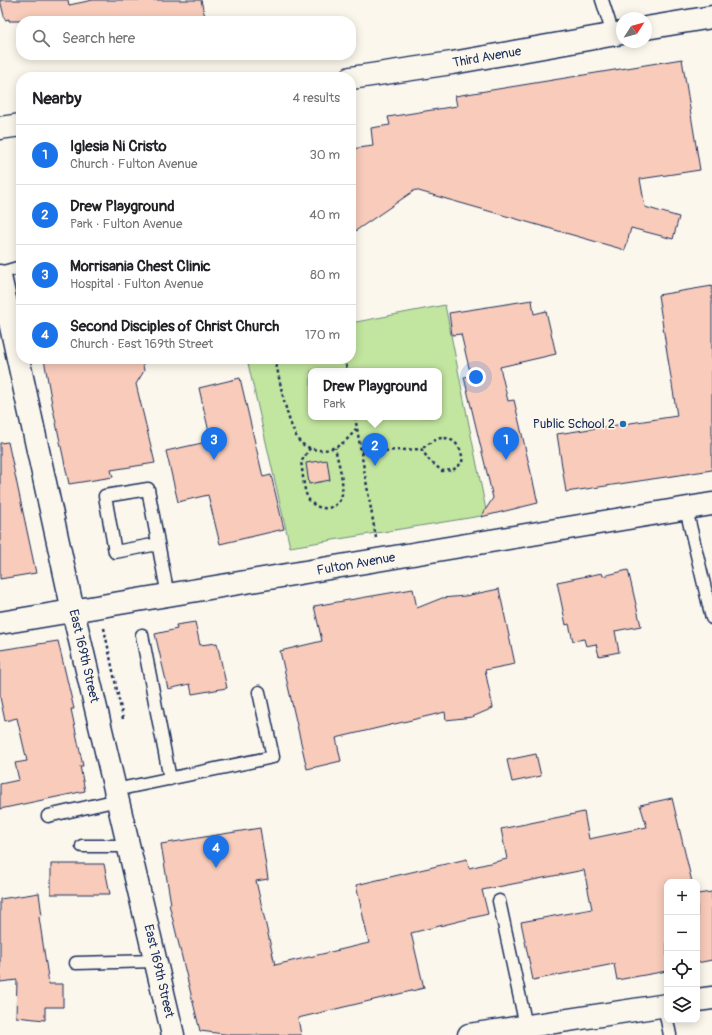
<!DOCTYPE html>
<html lang="en">
<head>
<meta charset="utf-8">
<style>
	:root { --surface:#fff; --page:#f2f2f2; --text:#202124; --muted:#757577; --line:#e0e0e0; --accent:#1a73e8 }
	body { margin:0; font-family:Pangolin,sans-serif; background:var(--page); color:var(--text) }
	.controls { position:absolute; right:12px; bottom:12px; display:grid; overflow:hidden; border-radius:8px; box-shadow:0 2px 10px #0003 }
	.controls button { width:36px; height:36px; display:grid; place-items:center; padding:0; border:0; border-bottom:1px solid var(--line); background:var(--surface); color:var(--text); font:20px sans-serif }
	.compass { position:absolute; left:616px; top:12px; width:36px; height:36px; border-radius:50%; background:var(--surface); box-shadow:0 2px 10px #0003; rotate:54deg }
	.you { position:absolute; left:476px; top:377px; width:14px; height:14px; margin:-10px; border:3px solid #fff; border-radius:50%; background:#1a73e8; box-shadow:0 0 0 6px #1a73e833 }
	.badge { display:grid; place-items:center; width:26px; height:26px; border-radius:50%; background:var(--accent); color:#fff; font-size:13px; font-weight:700 }
	.pin { position:absolute; translate:-50% -33px; filter:drop-shadow(0 1px 2px #0008) }
	.pin::after { content:''; position:absolute; top:21px; width:14px; height:12px; background:inherit; clip-path:polygon(0 0,100% 0,50% 100%) }
	.popup { position:absolute; left:308px; top:368px; width:134px; height:52px; box-sizing:border-box; display:grid; place-content:center; border-radius:8px; background:var(--surface); filter:drop-shadow(0 1px 3px #0005); font-size:13px; white-space:nowrap; color:var(--muted) }
	.popup b { font-size:15px; color:var(--text) }
	.popup::after { content:''; position:absolute; left:50%; top:100%; margin-left:-8px; border:8px solid transparent; border-top-color:var(--surface) }
	.list { margin:0; padding:0; list-style:none }
	h2 { display:flex; justify-content:space-between; align-items:center; height:52px; margin:0; padding:0 16px; font-size:17px }
	h2 small { font-size:13px; font-weight:400; color:var(--muted) }
	.list li { display:grid; grid-template-columns:26px 1fr auto; gap:12px; align-items:center; box-sizing:border-box; height:60px; padding:0 16px; border-top:1px solid var(--line) }
	.list b { display:block; font-size:15px; white-space:nowrap }
	.list p { margin:0; font-size:13px; white-space:nowrap; color:var(--muted) }
	.list em { font-size:13px; font-style:normal; color:var(--muted) }
	.icon { flex:none; width:22px; height:22px; fill:none; stroke:currentColor; stroke-width:2; stroke-linecap:round; stroke-linejoin:round }
	.map { position:relative; flex:none; width:712px; height:1035px; overflow:hidden }
	.search { position:absolute; background:var(--surface); box-shadow:0 2px 10px #0003; left:16px; top:16px; width:340px; height:44px; display:flex; align-items:center; gap:10px; box-sizing:border-box; padding:0 14px; border-radius:16px; color:var(--muted); font-size:15px }
	.panel { position:absolute; background:var(--surface); box-shadow:0 2px 10px #0003; left:16px; top:72px; width:340px; height:292px; border-radius:16px }
	.map>svg:first-child { display:block }
</style>
</head>
<body>
<div class="map">
<svg width="712" height="1035" viewBox="0 0 712 1035">
	<rect width="100%" height="100%" fill="#fbf7ec"/>
	<filter id="ink" filterUnits="userSpaceOnUse"><feTurbulence type="fractalNoise" baseFrequency=".025" numOctaves="2"/><feDisplacementMap in="SourceGraphic" scale="8" xChannelSelector="R" yChannelSelector="G"/><feConvolveMatrix kernelMatrix="1 2 1 2 8 2 1 2 1" color-interpolation-filters="sRGB"/></filter>
	<g filter="url(#ink)">
		<path fill="#c2e59f" stroke="#6e8a7e" fill-rule="evenodd" d="M 445,305 L 487,515 L 290,547 L 247,359 L 351,359 L 351,323 ZM 311,371 L 439,371 L 439,417 L 311,417 Z"/>
		<path fill="#f8cbba" stroke="#1b2f5e" d="M 0,0 L 68,0 L 69,5 L 93,0 L 201,0 L 206,21 L 9,21 L 9,19 L 5,20 Z
			M 682,59 L 700,170 L 640,179 L 645,207 L 679,217 L 673,239 L 631,228 L 625,250 L 415,190 L 351,234 L 351,149 L 373,146 L 371,128 L 390,125 L 388,117 L 457,106 L 455,96 Z
			M 712,286 L 712,470 L 566,492 L 557,434 L 677,416 L 658,295 Z
			M 532,300 L 534,314 L 546,311 L 556,354 L 500,367 L 508,401 L 514,400 L 538,503 L 481,517 L 493,498 L 464,377 L 471,376 L 461,334 L 452,335 L 449,313 Z
			M 44,359 L 142,359 L 144,371 L 136,384 L 155,463 L 111,470 L 113,477 L 69,484 L 52,404 Z
			M 240,378 L 263,477 L 271,475 L 284,529 L 220,544 L 208,495 L 178,502 L 166,451 L 211,441 L 199,388 Z
			M 8,442 L 36,573 L 0,579 L 0,443 Z
			M 327,460 L 330,480 L 309,484 L 306,463 Z
			M 628,570 L 641,626 L 615,631 L 619,652 L 599,656 L 596,644 L 586,646 L 584,639 L 573,641 L 569,624 L 566,625 L 557,582 L 602,573 L 603,576 Z
			M 413,589 L 417,608 L 442,598 L 465,596 L 499,589 L 515,664 L 485,670 L 493,708 L 472,717 L 446,720 L 445,712 L 336,738 L 341,761 L 307,769 L 280,651 L 322,641 L 314,606 Z
			M 195,622 L 200,645 L 217,643 L 227,688 L 192,694 L 190,684 L 168,689 L 155,634 L 177,629 L 176,625 Z
			M 58,641 L 74,709 L 71,709 L 83,766 L 80,766 L 85,791 L 0,809 L 0,784 L 19,780 L 15,763 L 27,761 L 17,718 L 5,721 L 0,697 L 0,650 Z
			M 536,754 L 541,776 L 512,782 L 507,760 Z
			M 672,798 L 692,882 L 667,882 L 667,971 L 617,980 L 614,964 L 533,980 L 521,922 L 592,909 L 584,870 L 482,890 L 488,914 L 411,933 L 424,988 L 298,1018 L 301,1035 L 232,1035 L 200,1031 L 169,904 L 171,904 L 161,844 L 260,828 L 268,879 L 256,881 L 275,965 L 369,943 L 356,885 L 467,859 L 469,868 L 507,859 L 501,829 L 584,812 L 589,839 L 647,827 L 640,805 Z
			M 51,864 L 104,864 L 110,894 L 51,894 Z
			M 712,892 L 712,960 L 697,963 L 697,894 Z
			M 39,893 L 42,916 L 39,917 L 49,984 L 63,984 L 63,1007 L 45,1007 L 45,1020 L 16,1017 L 17,980 L 0,982 L 0,899 Z"/>
		<g fill="none" stroke-linecap="round" stroke-linejoin="round">
			<g stroke="#1b2f5e" stroke-width="15">
				<path id="service" d="M 602,0 L 613,34
					M 0,273 L 21,267
					M 686,509 L 712,618
					M 158,544 L 115,552 L 105,496 L 148,489 L 168,596
					M 142,635 L 170,779
					M 115,790 L 273,757 L 259,692
					M 48,816 L 118,800
					M 82,846 L 129,846
					M 499,901 L 526,1026
					M 76,963 L 156,961
					M 664,1005 L 670,1035"/>
			</g>
			<g stroke="#1b2f5e" stroke-width="25">
				<path id="minor" d="M 0,276 L 73,611 L 173,1035
					M 0,623 L 712,504
					M 697,1000 L 712,998
					M 469,1035 L 667,1005"/>
			</g>
			<g stroke="#1b2f5e" stroke-width="25">
				<path id="secondary" d="M 646,28 L 712,17
					M 351,78 L 452,63 L 622,33
					M 0,128 L 21,125"/>
			</g>
			<path stroke="#1b2f5e" stroke-width="2.5" stroke-dasharray="3 3" stroke-linecap="butt" d="M 275,359 C 280,380 287,426 300,442 C 307,449 320,452 329,449 C 342,446 350,438 357,427
				M 345,359 L 347,371
				M 355,417 L 376,538
				M 310,448 L 301,462 C 303,473 303,486 307,496 C 314,513 339,512 342,494 C 344,479 338,462 335,448
				M 361,452 L 421,449 L 430,461 L 442,471 L 453,470 L 462,463 C 464,449 453,434 437,439 C 432,441 426,446 421,449
				M 104,628 L 123,719"/>
			<use href="#service" stroke="#fbf7ec" stroke-width="12"/>
			<use href="#minor" stroke="#fbf7ec" stroke-width="22"/>
			<use href="#secondary" stroke="#fbf7ec" stroke-width="22"/>
		</g>
	</g>
	<circle fill="#1f6fb2" stroke="#fbf7ec" stroke-width="1.5" cx="623" cy="424" r="4"/>
	<g text-anchor="middle" dominant-baseline="central" stroke-width="3" stroke-linejoin="round" paint-order="stroke">
		<g font-size="13" fill="#1b2f5e" stroke="#fbf7ec">
			<text transform="translate(487 57) rotate(-10)">Third Avenue</text>
			<text transform="translate(356 564) rotate(-10)">Fulton Avenue</text>
			<text transform="translate(84 656) rotate(77)">East 169th Street</text>
			<text transform="translate(159 971) rotate(77)">East 169th Street</text>
		</g>
		<g font-size="13" fill="#1b2f5e" stroke="#fbf7ec" text-anchor="end">
			<text x="615" y="424">Public School 2</text>
		</g>
	</g>
</svg>
<div class="controls">
<button>+</button>
<button>−</button>
<button><svg class="icon" aria-label="locate" viewBox="0 0 24 24"><circle cx="12" cy="12" r="6"/><path d="M12 2v4M12 18v4M2 12h4M18 12h4"/></svg></button>
<button><svg class="icon" aria-label="layers" viewBox="0 0 24 24"><path d="M12 4l9 5-9 5-9-5zM3 14l9 5 9-5"/></svg></button>
</div>
<svg class="compass" viewBox="-18 -18 36 36"><path d="M0-13l5 13h-10z" fill="#e53935"/><path d="M0 13l5-13h-10z" fill="#757577"/></svg>
<div class="you"></div>
<div class="pin badge" style="left:506px;top:460px">1</div>
<div class="pin badge" style="left:375px;top:466px">2</div>
<div class="popup"><b>Drew Playground</b>Park</div>
<div class="pin badge" style="left:214px;top:460px">3</div>
<div class="pin badge" style="left:216px;top:868px">4</div>
<div class="search"><svg class="icon" aria-label="search" viewBox="0 0 24 24"><circle cx="10" cy="10" r="6"/><path d="M15 15l6 6"/></svg>Search here</div>
<section class="panel">
<h2>Nearby<small>4 results</small></h2>
<ul class="list">
<li><span class="badge">1</span><div><b>Iglesia Ni Cristo</b><p>Church · Fulton Avenue</p></div><em>30 m</em></li>
<li><span class="badge">2</span><div><b>Drew Playground</b><p>Park · Fulton Avenue</p></div><em>40 m</em></li>
<li><span class="badge">3</span><div><b>Morrisania Chest Clinic</b><p>Hospital · Fulton Avenue</p></div><em>80 m</em></li>
<li><span class="badge">4</span><div><b>Second Disciples of Christ Church</b><p>Church · East 169th Street</p></div><em>170 m</em></li>
</ul>
</section>
</div>
</body>
</html>
